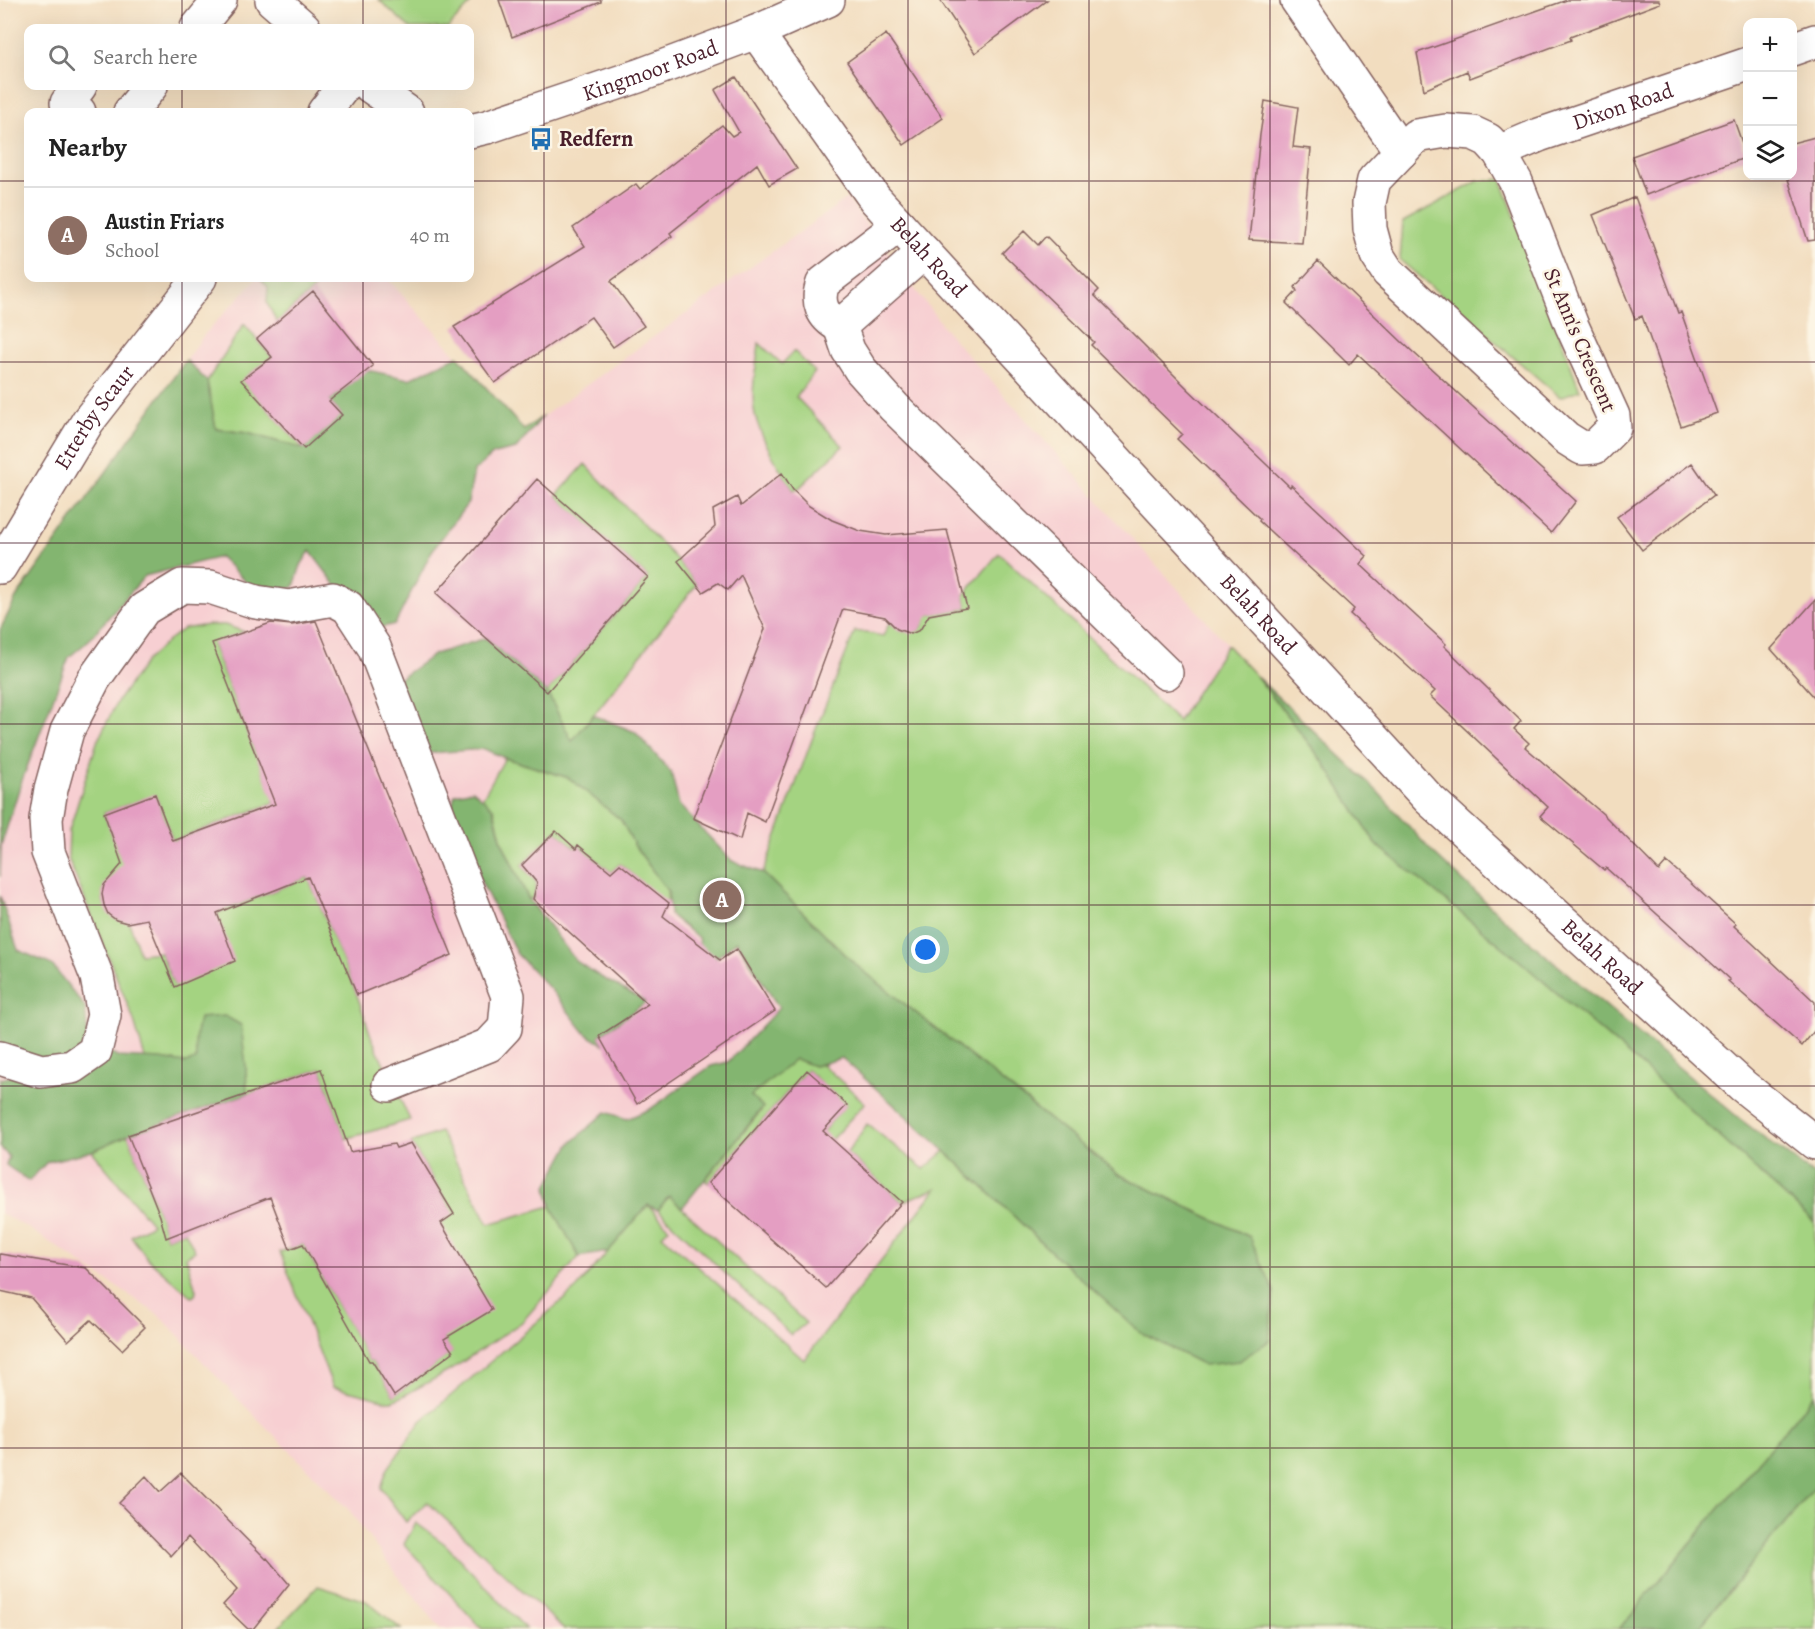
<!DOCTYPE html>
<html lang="en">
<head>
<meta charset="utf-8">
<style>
	:root { --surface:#fff; --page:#f6f6f6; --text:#222; --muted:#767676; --line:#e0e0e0; --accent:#1a73e8 }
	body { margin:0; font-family:Alegreya,serif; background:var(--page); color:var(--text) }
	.controls { position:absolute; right:18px; top:18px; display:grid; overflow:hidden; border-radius:12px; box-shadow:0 6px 24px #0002 }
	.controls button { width:54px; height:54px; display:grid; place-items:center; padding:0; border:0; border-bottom:2px solid var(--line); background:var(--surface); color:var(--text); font:30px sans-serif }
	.you { position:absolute; left:926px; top:950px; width:21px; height:21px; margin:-15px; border:4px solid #fff; border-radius:50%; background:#1a73e8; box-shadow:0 0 0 9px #1a73e833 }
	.badge { display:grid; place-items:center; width:39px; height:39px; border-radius:50%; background:var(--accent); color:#fff; font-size:20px; font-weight:700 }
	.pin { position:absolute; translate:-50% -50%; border:3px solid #fff; box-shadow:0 2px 6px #0006 }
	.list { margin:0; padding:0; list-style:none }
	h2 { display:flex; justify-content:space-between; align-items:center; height:78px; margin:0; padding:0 24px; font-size:26px }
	h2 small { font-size:20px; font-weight:400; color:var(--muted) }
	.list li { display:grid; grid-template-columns:39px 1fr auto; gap:18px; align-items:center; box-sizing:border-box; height:96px; padding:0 24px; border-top:2px solid var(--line) }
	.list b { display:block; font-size:22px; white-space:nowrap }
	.list p { margin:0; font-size:20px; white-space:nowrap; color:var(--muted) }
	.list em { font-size:20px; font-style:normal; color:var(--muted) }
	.icon { flex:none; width:33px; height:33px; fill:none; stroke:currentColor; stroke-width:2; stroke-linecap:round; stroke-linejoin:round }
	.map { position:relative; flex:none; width:1815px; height:1629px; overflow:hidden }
	.search { position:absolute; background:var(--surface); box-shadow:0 6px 24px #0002; left:24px; top:24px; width:450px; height:66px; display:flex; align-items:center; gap:15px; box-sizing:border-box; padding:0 21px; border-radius:12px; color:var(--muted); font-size:22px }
	.panel { position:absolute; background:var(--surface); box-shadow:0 6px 24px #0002; left:24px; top:108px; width:450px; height:174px; border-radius:12px }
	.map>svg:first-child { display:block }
</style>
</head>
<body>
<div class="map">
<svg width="1815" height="1629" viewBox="0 0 1815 1629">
	<rect width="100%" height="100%" fill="#fcf5e5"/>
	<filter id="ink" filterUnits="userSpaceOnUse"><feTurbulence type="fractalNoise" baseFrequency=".0167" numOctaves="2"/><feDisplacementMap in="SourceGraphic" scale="12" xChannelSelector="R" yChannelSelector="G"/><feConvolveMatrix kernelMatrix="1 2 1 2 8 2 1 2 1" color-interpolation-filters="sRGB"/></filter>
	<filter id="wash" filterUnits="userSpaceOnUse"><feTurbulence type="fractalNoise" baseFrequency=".008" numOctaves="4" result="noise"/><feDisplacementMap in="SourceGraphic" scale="24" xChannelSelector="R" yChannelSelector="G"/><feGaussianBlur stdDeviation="1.35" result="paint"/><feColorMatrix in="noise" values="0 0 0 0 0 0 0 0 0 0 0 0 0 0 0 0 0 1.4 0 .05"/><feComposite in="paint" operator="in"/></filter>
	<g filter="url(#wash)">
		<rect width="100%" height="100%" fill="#f2ddbf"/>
		<path fill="#f7cfd2" d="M 847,198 L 948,333 L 1257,677 L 1324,763 L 1376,844 L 1514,956 L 1645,1069 L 1815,1223 L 1619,1629 L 441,1629 L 393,1570 L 349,1510 L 238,1399 L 160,1316 L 30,1229 L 0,1213 L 0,666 L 16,598 L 204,335 L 257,278 L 387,278 L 524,430 Z"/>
		<path fill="#a4d381" stroke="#777956" stroke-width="1.5" d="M 379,0 L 474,0 L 448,28 L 410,28 Z
			M 1501,179 L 1580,390 L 1560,397 L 1400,260 L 1403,222 L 1478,181 Z
			M 260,278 L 314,278 L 319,284 L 277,322 L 267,303 L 268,287 Z
			M 244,324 L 272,357 L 242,380 L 304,449 L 247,433 L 216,429 L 207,381 Z
			M 759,343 L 782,364 L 794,351 L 815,372 L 796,397 L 843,446 L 799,488 L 793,490 C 780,470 757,432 754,409 C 751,387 757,364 759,343 Z
			M 585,464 L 678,561 L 697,584 L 572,742 L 547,692 L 648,577 L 556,496 Z
			M 999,553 L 1178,721 L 1227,645 L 1257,677 L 1324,763 L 1376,844 L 1514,956 L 1645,1069 L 1815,1223 L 1815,1394 L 1619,1629 L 564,1629 L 427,1502 L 406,1522 L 381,1488 L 387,1470 L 421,1421 L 577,1288 L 648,1205 L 669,1228 L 662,1235 L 804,1360 L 937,1188 L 902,1202 L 851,1156 L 835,1176 L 806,1151 L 846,1105 L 807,1070 L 708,1183 L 705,1180 L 763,1108 L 751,1096 L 795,1059 L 814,1066 L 822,1064 L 865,1103 L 817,1155 L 836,1169 L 867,1124 L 924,1169 L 945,1151 L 1060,1260 L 1141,1333 L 1204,1365 L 1250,1237 L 1118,1174 L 856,965 L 763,873 L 814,734 L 855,631 L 883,636 L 890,622 C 900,632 906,634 920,630 L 928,615 L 967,608 L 964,595 Z
			M 208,625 L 225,625 L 245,632 L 212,644 L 275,802 L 173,841 L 155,795 L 104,813 L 125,869 C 105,881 96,889 108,913 L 129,922 L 140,954 L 160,952 L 175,986 L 217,913 L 308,877 L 357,995 L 371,1036 L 410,1120 L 345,1139 L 321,1069 L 164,1123 L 133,1018 L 68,858 L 69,831 L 97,742 L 117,702 L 146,661 L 170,639 L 183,629 Z
			M 505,758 L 569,778 L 621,820 L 635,846 L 667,890 L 668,905 L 620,864 L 611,872 L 578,845 L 576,849 L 556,831 L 522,865 L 537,883 L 533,899 L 528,898 L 502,842 L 494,809 L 482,799 Z
			M 440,1132 L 489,1224 L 551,1206 L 579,1257 L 522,1322 L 449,1371 L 399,1398 L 393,1401 L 387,1401 L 333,1387 L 280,1252 L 303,1244 L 369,1361 L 372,1361 L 394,1396 L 452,1352 L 444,1339 L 441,1223 L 454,1214 L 411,1143 Z
			M 128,1135 L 160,1216 L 166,1238 L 185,1231 L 195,1251 L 186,1257 L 196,1290 L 195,1295 L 192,1297 L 147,1258 L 131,1236 L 152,1224 L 92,1151 Z
			M 669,1196 L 806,1323 L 791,1335 L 658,1210 Z
			M 1815,1486 L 1815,1629 L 1698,1629 Z
			M 416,1523 L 445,1544 L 526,1629 L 482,1629 L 404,1544 Z
			M 318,1586 L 366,1601 L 401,1629 L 277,1629 Z"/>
		<path fill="#83b56f" stroke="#666a4d" stroke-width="1.5" d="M 458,356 L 524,430 L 543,416 L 516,449 L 494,454 L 474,471 L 468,503 L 432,551 L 395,624 L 358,633 L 335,584 L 310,551 L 301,565 L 294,587 L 266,595 L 246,582 L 220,557 L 145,576 L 86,643 L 69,657 L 21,783 L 1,846 L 0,877 L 0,630 L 16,598 L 186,360 L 207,381 L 216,429 L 247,433 L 304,449 L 341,414 L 329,401 L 367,370 L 409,379 Z
			M 486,638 L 547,692 L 572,741 L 593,715 L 635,732 L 671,772 L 679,805 L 732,861 L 763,873 L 856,965 L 1118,1174 L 1250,1237 L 1274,1291 L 1269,1341 L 1239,1361 L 1204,1365 L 1141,1333 L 1060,1260 L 957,1162 L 842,1058 L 814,1066 L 795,1059 L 751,1096 L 763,1107 L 682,1208 L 669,1196 L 658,1210 L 648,1205 L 608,1252 L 579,1257 L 551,1206 L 547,1186 L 570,1144 L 606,1112 L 627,1119 L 650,1109 L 711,1066 L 728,1062 L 779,1008 L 737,941 L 712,961 L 700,948 L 698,938 L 670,915 L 668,892 L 635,846 L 621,820 L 569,778 L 505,758 L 484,749 L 404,755 L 380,692 L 435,654 Z
			M 1257,677 L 1377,791 L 1433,853 L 1516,930 L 1740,1119 L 1815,1176 L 1815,1223 L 1645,1069 L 1514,956 L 1376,844 L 1324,763 Z
			M 473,790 L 493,808 L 502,842 L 528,898 L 576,961 L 599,976 L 646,1002 L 599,1036 L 603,1044 L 586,1034 L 552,991 L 517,954 L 449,817 L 455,794 Z
			M 0,896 L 18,950 L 52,965 L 85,1007 L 88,1039 L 117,1057 L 161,1059 L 185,1063 L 196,1060 L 195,1039 L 199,1018 L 225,1016 L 241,1025 L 246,1066 L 247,1094 L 128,1135 L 92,1151 L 47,1162 L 29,1181 L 6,1165 L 9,1157 L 0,1147 L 0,1078 L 1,1079 L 42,1068 L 0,1046 Z
			M 1815,1394 L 1815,1486 L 1698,1629 L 1619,1629 Z"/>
		<g id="blocks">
			<path fill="#e49ec2" d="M 499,0 L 601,0 L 601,2 L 512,37 Z
				M 940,0 L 1047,0 L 975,53 Z
				M 1567,0 L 1659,0 L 1660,3 L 1570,37 L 1571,40 L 1470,78 L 1467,71 L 1424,90 L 1417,53 Z
				M 886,34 L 943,118 L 904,145 L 847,62 Z
				M 736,77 L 797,169 L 769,185 L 757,164 L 670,233 L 672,236 L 611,281 L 644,326 L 613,347 L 591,317 L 495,383 L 454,327 L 585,246 L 573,228 L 636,184 L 640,189 L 722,125 L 732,136 L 739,132 L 715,90 Z
				M 1265,101 L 1298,107 L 1293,147 L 1311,149 L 1302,243 L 1249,240 L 1260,135 Z
				M 1734,120 L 1747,157 L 1646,195 L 1632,156 Z
				M 1815,137 L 1815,240 L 1808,241 L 1787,176 L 1792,176 L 1792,143 Z
				M 1635,197 L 1678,313 L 1681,312 L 1717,413 L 1681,426 L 1642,316 L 1635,319 L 1593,215 Z
				M 1024,231 L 1038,245 L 1046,236 L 1099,290 L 1094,295 L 1188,389 L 1290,487 L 1291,485 L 1367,556 L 1360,564 L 1446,644 L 1444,646 L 1521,721 L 1514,729 L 1529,743 L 1525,747 L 1603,814 L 1659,871 L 1667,862 L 1736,924 L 1734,926 L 1815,1002 L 1815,1030 L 1802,1046 L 1728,981 L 1730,980 L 1606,868 L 1604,870 L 1540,816 L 1548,807 L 1430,696 L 1435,691 L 1350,614 L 1354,609 L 1259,521 L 1260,519 L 1177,439 L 1182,434 L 1091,345 L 1094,342 L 1002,253 Z
				M 1318,261 L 1402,342 L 1576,501 L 1551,533 L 1358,354 L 1349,365 L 1286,303 L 1297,291 L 1295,287 Z
				M 313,291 L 373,366 L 329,401 L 342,415 L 304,449 L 241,380 L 272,357 L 257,339 Z
				M 1692,463 L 1714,495 L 1642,550 L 1617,517 Z
				M 782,473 L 793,490 L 809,506 L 832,520 L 860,531 L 886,535 L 947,530 L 967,608 L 929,615 L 920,630 L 911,634 L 897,629 L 885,617 L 843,609 L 765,822 L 747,813 L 740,840 L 693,818 L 765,629 L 741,575 L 728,590 L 718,583 L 703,592 L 678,561 L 715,527 L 713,510 L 737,497 L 741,506 Z
				M 537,479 L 648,577 L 547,692 L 436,593 Z
				M 1815,600 L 1815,698 L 1771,649 Z
				M 316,621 L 452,955 L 357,995 L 308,877 L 217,913 L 235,961 L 175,987 L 147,919 L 127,923 L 116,920 L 108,914 L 104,905 L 102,894 L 104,885 L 122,864 L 104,813 L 155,794 L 173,841 L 275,804 L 212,643 L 271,623 L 292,625 Z
				M 556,831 L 576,849 L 578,845 L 611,872 L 620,864 L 669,903 L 663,916 L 720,960 L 737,949 L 775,1011 L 637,1104 L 599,1036 L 648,1004 L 533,899 L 537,883 L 522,865 Z
				M 321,1069 L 350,1152 L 394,1144 L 396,1148 L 411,1143 L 454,1214 L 441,1223 L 492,1310 L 444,1339 L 453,1352 L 394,1396 L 372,1361 L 369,1361 L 303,1244 L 290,1249 L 270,1197 L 166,1238 L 160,1216 L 128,1135 Z
				M 807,1070 L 847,1105 L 823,1131 L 902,1202 L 826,1288 L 708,1183 Z
				M 0,1254 L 86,1268 L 145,1327 L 122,1350 L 91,1320 L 68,1341 L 31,1298 L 0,1291 Z
				M 181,1473 L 266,1559 L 267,1558 L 289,1584 L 253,1629 L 248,1629 L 223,1605 L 237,1590 L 188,1537 L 171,1556 L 119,1503 L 146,1476 L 160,1492 Z"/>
		</g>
	</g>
	<g filter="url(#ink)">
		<use href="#blocks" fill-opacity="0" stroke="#85625f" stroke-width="1.5"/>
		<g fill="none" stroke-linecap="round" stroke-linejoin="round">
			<g stroke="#85625f" stroke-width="36">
				<g id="minor">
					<path d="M 272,0 L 304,28"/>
					<path d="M 1297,0 L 1401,152"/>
					<path d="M 197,28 L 220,0"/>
					<path id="s1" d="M 756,32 L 875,199 L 1429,799 L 1743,1086 L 1815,1143"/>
					<path d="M 1792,49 L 1815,41"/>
					<path d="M 370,86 L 407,112"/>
					<path d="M 79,112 L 67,103 L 80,86"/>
					<path d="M 130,112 L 151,86"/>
					<path d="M 324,112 L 344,86"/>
					<path id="s2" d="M 470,131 L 487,127 L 638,76 L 756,32 L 828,0"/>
					<path d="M 1446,131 L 1473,133 L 1488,140 L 1499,152 L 1516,182 L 1572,326 L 1613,416 L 1614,428 L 1595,447 L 1582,448 L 1566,438 L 1388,272 L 1377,255 L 1370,229 L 1369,203 L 1374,180 L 1416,136 Z"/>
					<path id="s3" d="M 1499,152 L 1539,135 L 1748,64"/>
					<path d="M 899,225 L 823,283 C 816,302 822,317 840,326 L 924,252"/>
					<path d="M 840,326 L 848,350 L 860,369 L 894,407 L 1166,673"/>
					<path id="s4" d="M 0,567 L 88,421 L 200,278"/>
					<path d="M 0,1058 L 41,1071 L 72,1067 L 95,1051 L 104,1015 L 97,977 L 48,852 L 46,819 L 51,789 L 67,731 L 94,679 L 144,609 L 182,586 L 210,587 L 256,602 L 289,607 L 333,599 L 348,607 L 374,647 L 508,996 L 505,1028 L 489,1045 L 389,1085"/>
				</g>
			</g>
			<use href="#minor" stroke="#fff" stroke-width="33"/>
		</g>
	</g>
	<path fill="none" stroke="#4a1f2b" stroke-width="1.5" stroke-opacity="0.55" d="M 182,0 L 182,28M 363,0 L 363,28M 544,0 L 544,1629M 726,0 L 726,1629M 908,0 L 908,1629M 1089,0 L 1089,1629M 1270,0 L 1270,1629M 1452,0 L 1452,1629M 1634,0 L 1634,1629M 182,86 L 182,112M 363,86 L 363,112M 0,181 L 28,181M 470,181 L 1815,181M 182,278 L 182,1629M 363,278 L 363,1629M 0,362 L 1815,362M 0,543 L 1815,543M 0,724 L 1815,724M 0,905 L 1815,905M 0,1086 L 1815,1086M 0,1267 L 1815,1267M 0,1448 L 1815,1448"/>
	<defs>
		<g id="bus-bare" transform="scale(1.8)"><path d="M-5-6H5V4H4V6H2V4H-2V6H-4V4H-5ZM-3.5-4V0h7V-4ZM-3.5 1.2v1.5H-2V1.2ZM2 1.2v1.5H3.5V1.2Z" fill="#1f6fb2" stroke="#fcf5e5" stroke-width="2.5" paint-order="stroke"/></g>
	</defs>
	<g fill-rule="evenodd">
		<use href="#bus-bare" x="541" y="139"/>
	</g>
	<g text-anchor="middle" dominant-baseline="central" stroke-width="5" stroke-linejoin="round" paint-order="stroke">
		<g font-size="22" fill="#4a1f2b" stroke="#fcf5e5">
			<text stroke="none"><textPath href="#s2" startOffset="190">Kingmoor Road</textPath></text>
			<text stroke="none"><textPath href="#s3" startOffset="132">Dixon Road</textPath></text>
			<text stroke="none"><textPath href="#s1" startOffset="284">Belah Road</textPath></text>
			<text transform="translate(1580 340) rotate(67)">St Ann's Crescent</text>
			<text stroke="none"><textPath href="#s4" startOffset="177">Etterby Scaur</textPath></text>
			<text stroke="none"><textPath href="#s1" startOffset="770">Belah Road</textPath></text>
			<text stroke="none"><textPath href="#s1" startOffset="1256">Belah Road</textPath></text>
		</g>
		<g font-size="22" font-weight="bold" fill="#4a1f2b" stroke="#fcf5e5" text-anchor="start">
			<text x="559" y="139">Redfern</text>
		</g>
	</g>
</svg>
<div class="controls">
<button>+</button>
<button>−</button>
<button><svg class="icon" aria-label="layers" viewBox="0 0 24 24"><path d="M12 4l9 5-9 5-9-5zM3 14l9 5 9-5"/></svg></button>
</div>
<div class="you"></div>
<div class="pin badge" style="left:722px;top:900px;background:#8d6e63">A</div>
<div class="search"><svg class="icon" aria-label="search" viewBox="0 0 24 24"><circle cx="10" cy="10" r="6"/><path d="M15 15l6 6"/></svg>Search here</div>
<section class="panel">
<h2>Nearby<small></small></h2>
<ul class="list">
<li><span class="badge" style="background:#8d6e63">A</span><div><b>Austin Friars</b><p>School</p></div><em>40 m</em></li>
</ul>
</section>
</div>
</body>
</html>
